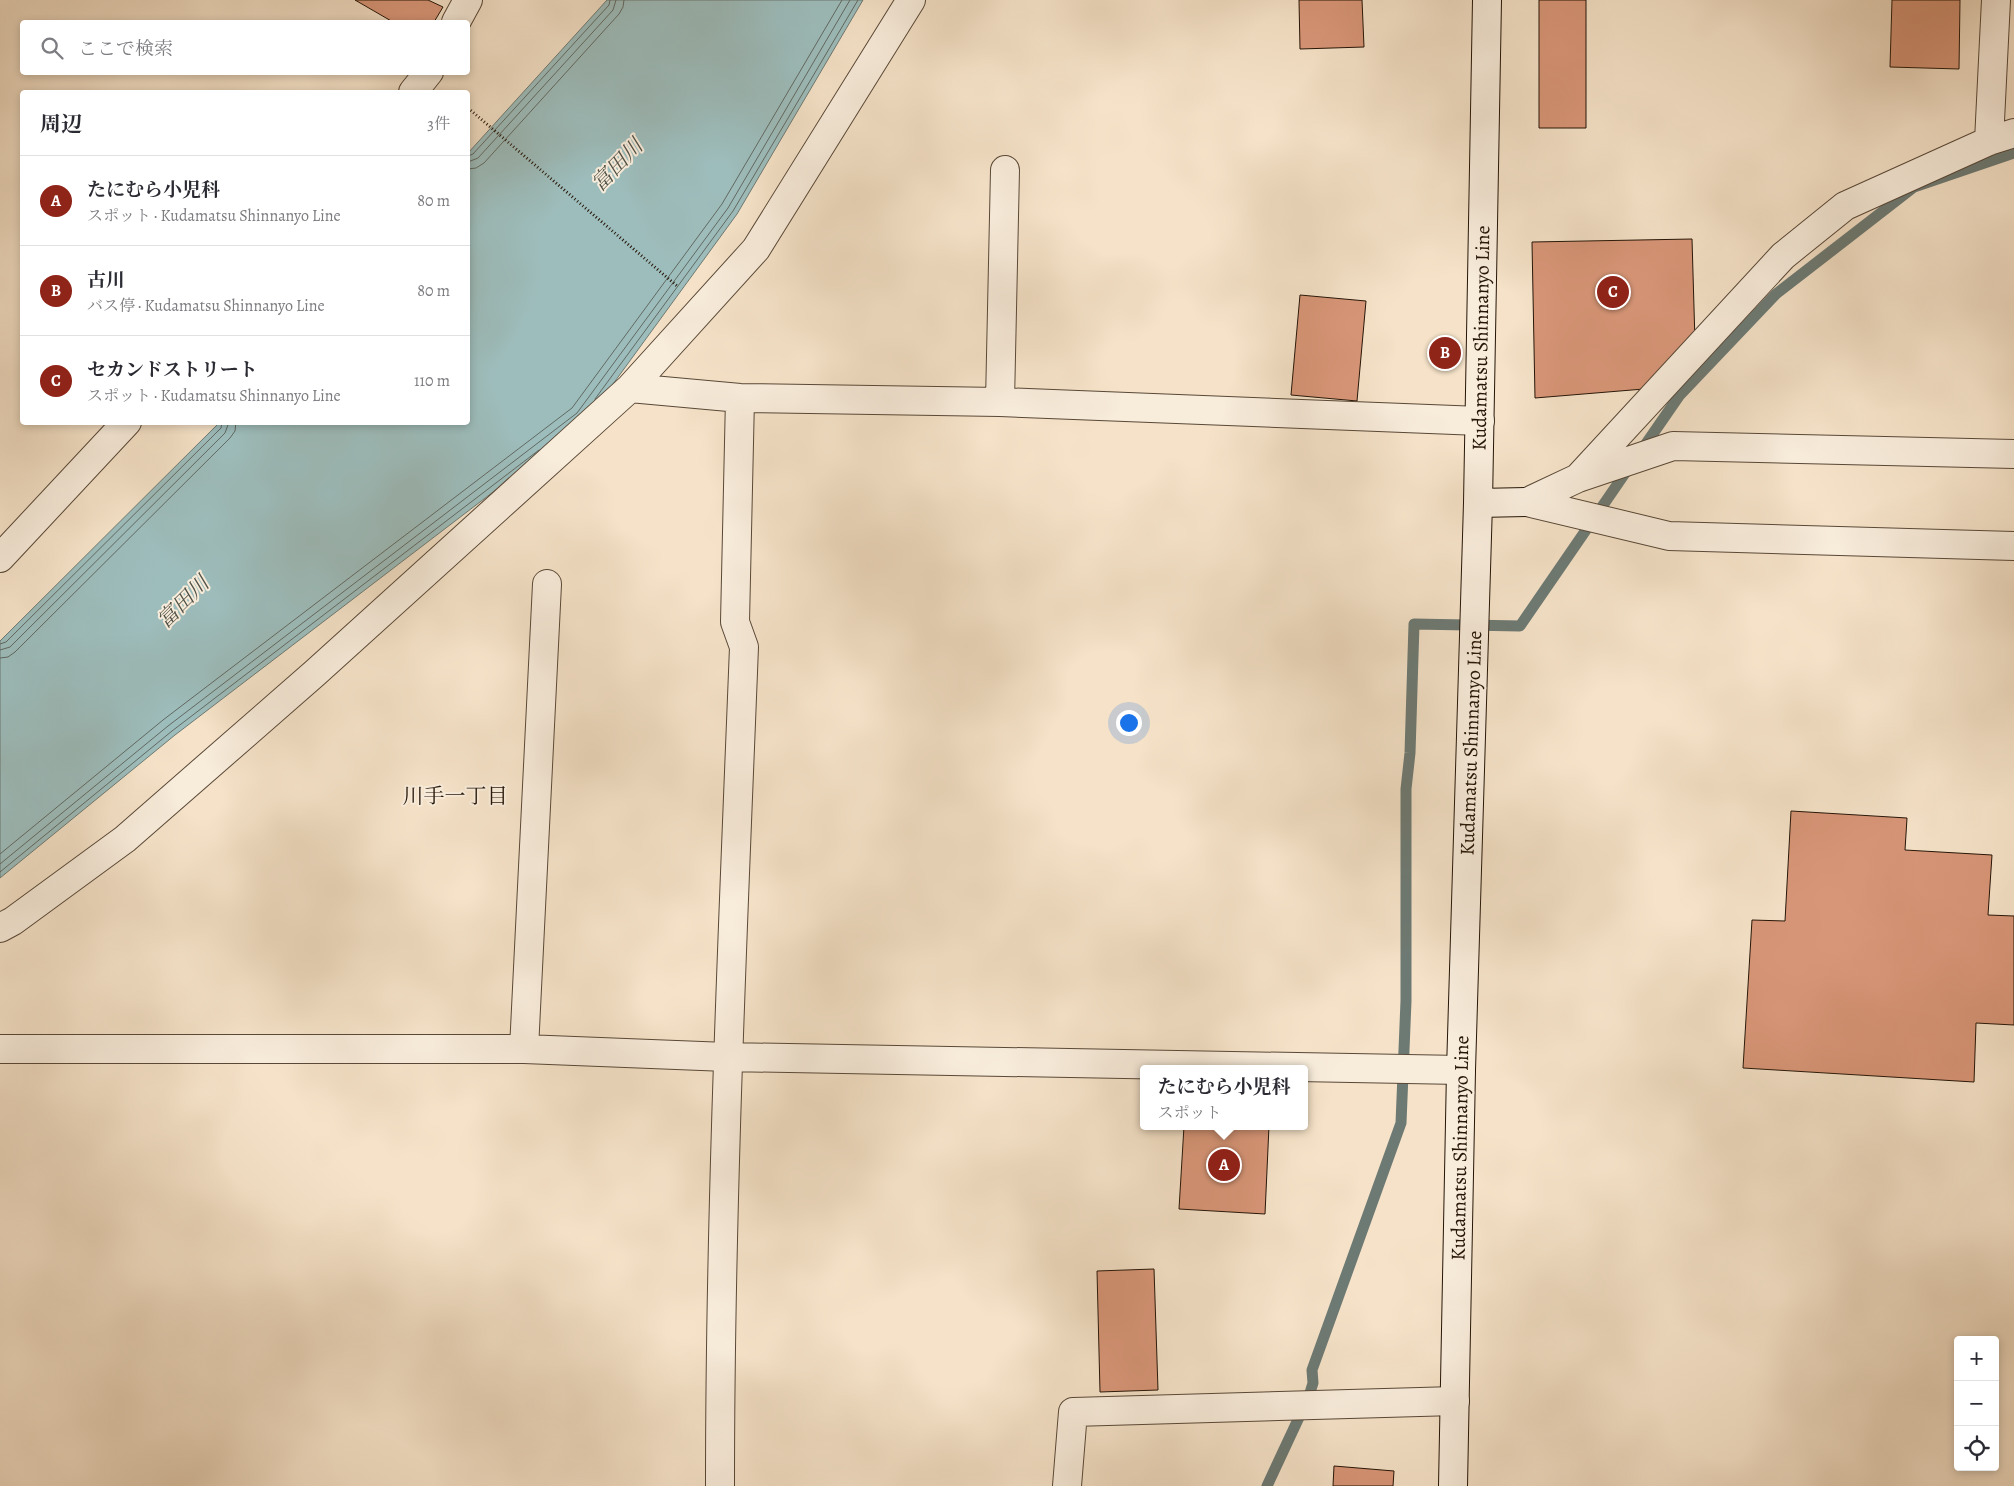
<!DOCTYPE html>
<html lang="ja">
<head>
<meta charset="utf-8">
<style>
	:root { --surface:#fff; --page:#f2f2f3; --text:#2b2b33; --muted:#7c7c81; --line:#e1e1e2; --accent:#8f2418 }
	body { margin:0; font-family:Alegreya,"Noto Serif JP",serif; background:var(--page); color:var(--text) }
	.controls { position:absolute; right:15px; bottom:15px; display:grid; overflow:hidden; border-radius:5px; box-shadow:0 2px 8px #0003 }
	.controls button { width:45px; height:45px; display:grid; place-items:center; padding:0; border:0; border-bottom:1px solid var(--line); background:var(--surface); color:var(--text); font:25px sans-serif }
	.you { position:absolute; left:1128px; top:722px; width:18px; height:18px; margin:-12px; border:4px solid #fff; border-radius:50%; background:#1a73e8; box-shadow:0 0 0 8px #1a73e833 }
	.badge { display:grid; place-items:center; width:32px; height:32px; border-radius:50%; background:var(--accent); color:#fff; font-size:16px; font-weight:700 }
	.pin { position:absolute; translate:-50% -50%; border:2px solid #fff; box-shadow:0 1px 5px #0006 }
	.popup { position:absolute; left:1140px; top:1065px; width:168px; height:65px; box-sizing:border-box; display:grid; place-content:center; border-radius:5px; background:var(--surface); filter:drop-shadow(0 1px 4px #0005); font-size:16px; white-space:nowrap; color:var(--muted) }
	.popup b { font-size:19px; color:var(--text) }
	.popup::after { content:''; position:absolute; left:50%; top:100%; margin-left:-10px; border:10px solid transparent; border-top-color:var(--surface) }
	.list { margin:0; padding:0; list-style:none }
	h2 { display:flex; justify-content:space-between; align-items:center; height:65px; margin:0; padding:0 20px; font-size:21px }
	h2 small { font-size:16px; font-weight:400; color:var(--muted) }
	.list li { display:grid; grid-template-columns:32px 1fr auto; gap:15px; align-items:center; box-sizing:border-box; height:90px; padding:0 20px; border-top:1px solid var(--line) }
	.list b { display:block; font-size:19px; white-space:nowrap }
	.list p { margin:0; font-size:16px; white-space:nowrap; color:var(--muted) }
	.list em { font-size:16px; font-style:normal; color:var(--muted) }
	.icon { flex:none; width:28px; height:28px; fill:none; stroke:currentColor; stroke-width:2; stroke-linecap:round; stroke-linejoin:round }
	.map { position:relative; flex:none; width:2014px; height:1486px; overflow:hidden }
	.search { position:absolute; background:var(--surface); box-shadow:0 2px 8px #0003; left:20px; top:20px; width:450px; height:55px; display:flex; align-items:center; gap:12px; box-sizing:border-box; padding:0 18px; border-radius:5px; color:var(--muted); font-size:19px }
	.panel { position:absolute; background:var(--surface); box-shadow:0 2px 8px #0003; left:20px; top:90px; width:450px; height:335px; border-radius:5px }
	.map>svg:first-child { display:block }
</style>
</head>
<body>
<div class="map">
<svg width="2014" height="1486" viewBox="0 0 2014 1486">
	<rect width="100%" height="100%" fill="#f5e2c8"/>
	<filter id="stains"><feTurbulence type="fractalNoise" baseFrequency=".004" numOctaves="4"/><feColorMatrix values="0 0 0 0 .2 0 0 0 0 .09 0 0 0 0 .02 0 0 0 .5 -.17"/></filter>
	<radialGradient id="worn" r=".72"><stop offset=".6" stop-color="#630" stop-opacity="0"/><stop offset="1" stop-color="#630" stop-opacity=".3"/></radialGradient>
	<path fill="#9dbdbc" stroke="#6d7a74" d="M 607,0 L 863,0 L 737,214 L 586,421 L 175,735 L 0,878 L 0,641 L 219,423 L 468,422 L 468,153 Z"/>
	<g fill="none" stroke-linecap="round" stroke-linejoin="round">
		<path stroke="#616962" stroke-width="1" d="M 468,156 L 473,154 L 609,5 L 610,0
			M 468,162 L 478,158 L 613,10 L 616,0
			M 468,169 L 476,168 L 484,163 L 619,14 L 623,7 L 624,0
			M 595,399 L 733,211 L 858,0
			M 0,644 L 6,642 L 221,428 L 222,422
			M 0,650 L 10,647 L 225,433 L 229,422
			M 0,658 L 8,657 L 15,652 L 230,438 L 235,431 L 236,422
			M 0,854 L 163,720 L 572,408 L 722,204 L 842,0
			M 0,864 L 168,726 L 577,413 L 728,208 L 850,0
			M 0,872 L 172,731 L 539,450"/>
		<path stroke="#6d7a74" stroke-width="11" d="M 1641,451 L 1679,396 L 1776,294 L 1914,187 L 2014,153
			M 1267,1486 L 1309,1396 L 1313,1383 L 1312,1370 L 1401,1123 L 1406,1001 L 1406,789 L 1410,753 L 1414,624 L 1520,626 L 1630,466"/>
	</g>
	<path fill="#d89678" stroke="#251507" d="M 355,0 L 428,0 L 443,7 L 434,22 L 393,22 Z
		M 1299,0 L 1362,0 L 1364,47 L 1300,49 Z
		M 1539,0 L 1586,0 L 1586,128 L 1539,128 Z
		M 1892,0 L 1960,0 L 1959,69 L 1890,67 Z
		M 1692,239 L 1695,342 L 1656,388 L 1535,398 L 1532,242 Z
		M 1300,295 L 1366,301 L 1357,401 L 1291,395 Z
		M 1791,811 L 1907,818 L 1905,850 L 1992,855 L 1988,915 L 2014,916 L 2014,1025 L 1976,1023 L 1974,1082 L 1743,1068 L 1752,920 L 1785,921 Z
		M 1184,1126 L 1269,1126 L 1265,1214 L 1179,1209 Z
		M 1154,1269 L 1158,1390 L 1100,1392 L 1097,1271 Z
		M 1334,1466 L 1394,1471 L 1393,1486 L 1333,1486 Z"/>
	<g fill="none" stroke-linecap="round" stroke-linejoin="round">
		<g stroke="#594837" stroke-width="30">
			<path id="street" d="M 456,22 L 468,0
				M 413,92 L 429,72
				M 1989,141 L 1996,0
				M 630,388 L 740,398 L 1000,402 L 1480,421
				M 1000,402 L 1005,170
				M 1578,478 L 1783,256 L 1845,206 L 1989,141 L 2014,133
				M 1527,502 L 1578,478 L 1673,446 L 2014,454
				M 1527,502 L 1669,536 L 2014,546
				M 0,558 L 127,422
				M 0,928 L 13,921 L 125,839 L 315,673 L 630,388 L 756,249 L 911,0
				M 0,1049 L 524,1049 L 727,1057 L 1461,1070
				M 524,1049 L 547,584
				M 720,1486 C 720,1206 733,927 744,647 L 735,622 L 740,398
				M 1067,1486 L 1073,1412 L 1455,1401"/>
		</g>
		<g stroke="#251507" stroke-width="30">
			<path id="secondary" d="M 1478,503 L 1527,502
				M 1453,1486 L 1461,1070 L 1478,503 L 1487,0"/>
		</g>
		<path stroke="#251507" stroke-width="3" stroke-dasharray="1 2.5" stroke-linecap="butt" d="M 468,108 L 677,286"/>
		<use href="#street" stroke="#f8ecdb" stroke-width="28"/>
		<use href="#secondary" stroke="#f8ecdb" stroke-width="28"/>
	</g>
	<g text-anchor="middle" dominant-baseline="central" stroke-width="4" stroke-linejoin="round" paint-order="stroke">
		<g font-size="20" fill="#251507" stroke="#f8ecdb">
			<text transform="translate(1481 338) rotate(-89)">Kudamatsu Shinnanyo Line</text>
			<text transform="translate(1471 743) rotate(-88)">Kudamatsu Shinnanyo Line</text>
			<text transform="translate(1460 1148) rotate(-89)">Kudamatsu Shinnanyo Line</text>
		</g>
		<g font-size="21" font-style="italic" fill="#4f5046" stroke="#f8ecdb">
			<text transform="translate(617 165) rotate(-46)">富田川</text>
			<text transform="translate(183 602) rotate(-45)">富田川</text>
		</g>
		<g font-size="21" fill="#251507" stroke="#f8ecdb">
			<text x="455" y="796">川手一丁目</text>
		</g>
	</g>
	<rect width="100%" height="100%" filter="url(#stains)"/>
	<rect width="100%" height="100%" fill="url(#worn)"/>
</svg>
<div class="controls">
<button>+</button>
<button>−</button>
<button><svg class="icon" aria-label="locate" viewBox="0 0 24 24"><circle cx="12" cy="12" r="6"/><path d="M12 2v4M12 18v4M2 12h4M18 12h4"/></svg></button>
</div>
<div class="you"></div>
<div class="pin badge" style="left:1224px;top:1165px">A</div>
<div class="popup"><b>たにむら小児科</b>スポット</div>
<div class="pin badge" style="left:1445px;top:353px">B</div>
<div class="pin badge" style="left:1613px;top:292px">C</div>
<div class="search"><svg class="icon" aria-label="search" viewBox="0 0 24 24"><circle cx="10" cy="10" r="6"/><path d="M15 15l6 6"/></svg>ここで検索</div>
<section class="panel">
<h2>周辺<small>3件</small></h2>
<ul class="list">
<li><span class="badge">A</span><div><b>たにむら小児科</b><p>スポット · Kudamatsu Shinnanyo Line</p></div><em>80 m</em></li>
<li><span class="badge">B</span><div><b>古川</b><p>バス停 · Kudamatsu Shinnanyo Line</p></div><em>80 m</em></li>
<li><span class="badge">C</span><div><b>セカンドストリート</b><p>スポット · Kudamatsu Shinnanyo Line</p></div><em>110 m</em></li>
</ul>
</section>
</div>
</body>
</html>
